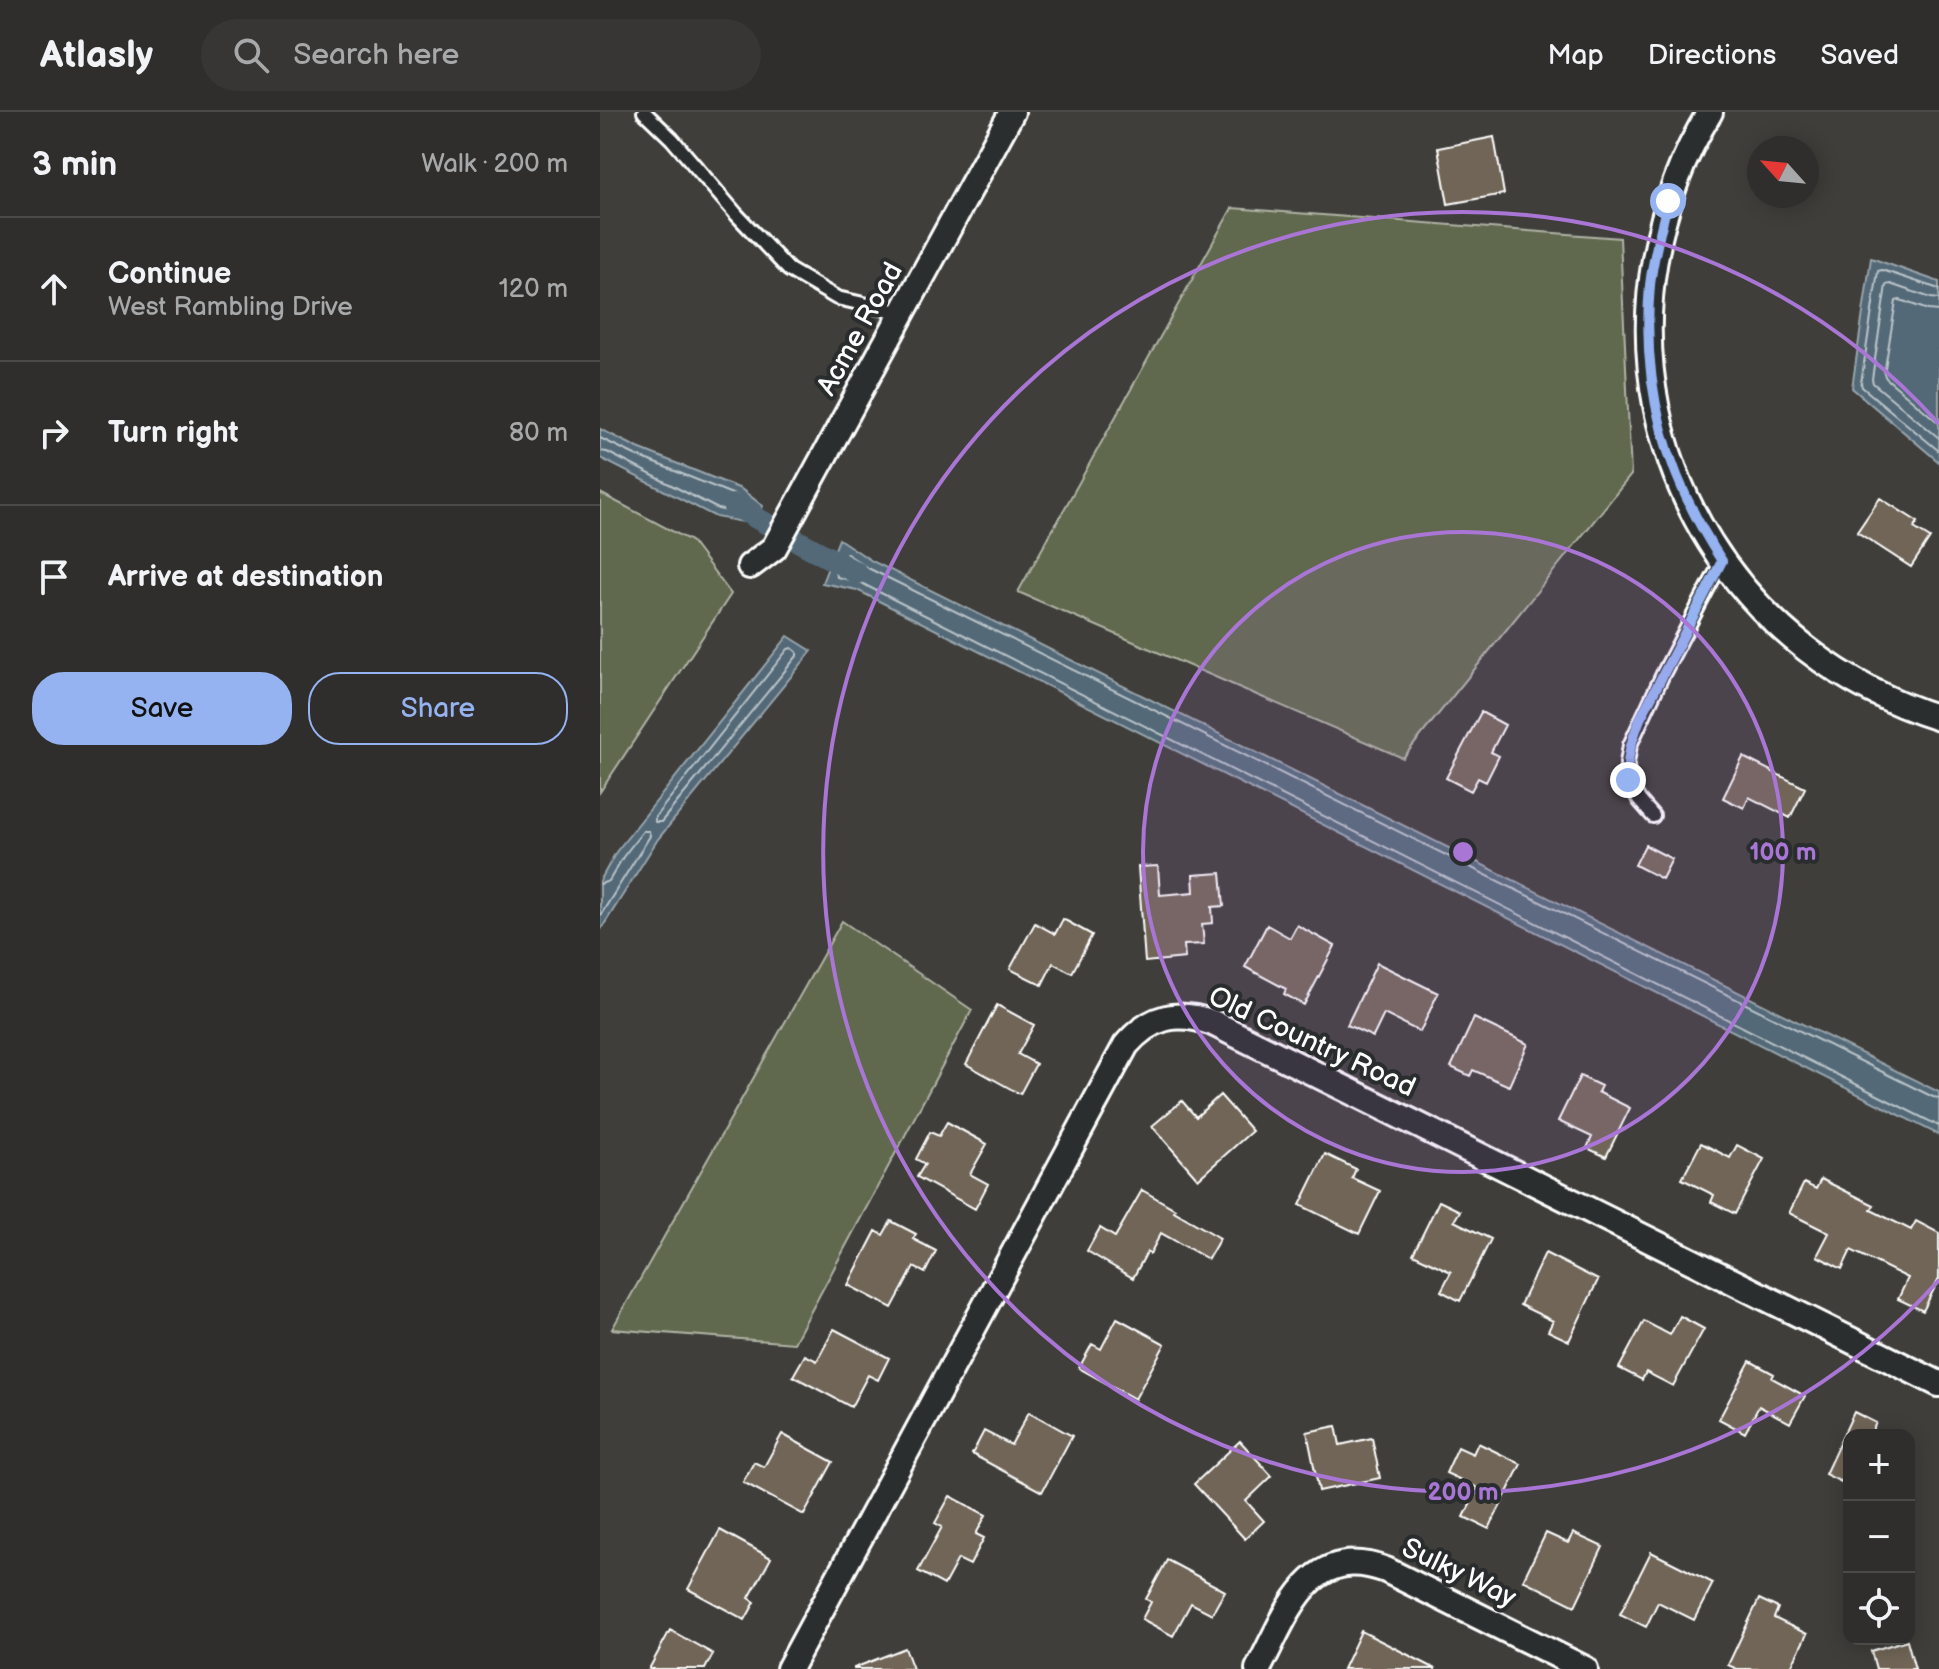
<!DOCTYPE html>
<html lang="en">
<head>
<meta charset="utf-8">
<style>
	:root { --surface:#2f2e2c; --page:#373634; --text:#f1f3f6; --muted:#a7a8a9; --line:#4a4a48; --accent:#95b2f1 }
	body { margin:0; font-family:"Balsamiq Sans",sans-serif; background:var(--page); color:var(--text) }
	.controls { position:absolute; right:24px; bottom:24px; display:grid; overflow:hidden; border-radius:16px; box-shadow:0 4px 20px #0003 }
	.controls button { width:72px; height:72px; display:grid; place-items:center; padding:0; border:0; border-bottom:2px solid var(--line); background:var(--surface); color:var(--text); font:40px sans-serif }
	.compass { position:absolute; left:1147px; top:24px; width:72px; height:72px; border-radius:50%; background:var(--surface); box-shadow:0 4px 20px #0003; rotate:297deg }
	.stop { position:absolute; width:24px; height:24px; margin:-18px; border:6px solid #95b2f1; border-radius:50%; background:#fff }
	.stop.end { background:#95b2f1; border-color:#fff; box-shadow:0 2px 8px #0008 }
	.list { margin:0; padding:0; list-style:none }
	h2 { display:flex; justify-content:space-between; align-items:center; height:104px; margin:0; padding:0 32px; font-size:34px }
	h2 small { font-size:26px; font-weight:400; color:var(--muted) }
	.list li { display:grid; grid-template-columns:52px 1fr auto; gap:24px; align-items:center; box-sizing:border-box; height:144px; padding:0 32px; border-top:2px solid var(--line) }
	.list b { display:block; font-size:30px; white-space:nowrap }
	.list p { margin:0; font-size:26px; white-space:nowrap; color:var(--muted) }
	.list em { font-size:26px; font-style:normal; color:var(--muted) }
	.actions { display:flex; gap:16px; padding:24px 32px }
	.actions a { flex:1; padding:18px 0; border:2px solid var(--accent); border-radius:32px; text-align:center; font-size:28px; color:var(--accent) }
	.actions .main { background:var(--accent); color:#111 }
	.icon { flex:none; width:44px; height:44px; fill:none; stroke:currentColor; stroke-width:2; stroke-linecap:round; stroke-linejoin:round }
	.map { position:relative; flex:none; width:1339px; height:1557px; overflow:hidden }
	header { display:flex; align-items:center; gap:48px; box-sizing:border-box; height:112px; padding:0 40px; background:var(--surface); border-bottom:2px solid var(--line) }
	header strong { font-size:38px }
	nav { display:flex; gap:44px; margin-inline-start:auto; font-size:28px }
	.search { width:560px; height:72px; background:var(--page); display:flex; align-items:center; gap:20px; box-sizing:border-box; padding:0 28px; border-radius:44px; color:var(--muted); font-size:30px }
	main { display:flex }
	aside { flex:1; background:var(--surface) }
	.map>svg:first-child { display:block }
</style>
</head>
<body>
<header>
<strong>Atlasly</strong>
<div class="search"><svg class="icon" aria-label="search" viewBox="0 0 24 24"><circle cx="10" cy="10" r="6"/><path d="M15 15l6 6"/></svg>Search here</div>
<nav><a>Map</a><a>Directions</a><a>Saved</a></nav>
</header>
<main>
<aside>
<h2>3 min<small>Walk · 200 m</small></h2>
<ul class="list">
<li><svg class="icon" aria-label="ahead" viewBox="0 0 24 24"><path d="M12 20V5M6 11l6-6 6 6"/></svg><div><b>Continue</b><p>West Rambling Drive</p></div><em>120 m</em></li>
<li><svg class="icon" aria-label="right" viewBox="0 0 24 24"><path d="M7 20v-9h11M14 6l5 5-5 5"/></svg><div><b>Turn right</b></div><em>80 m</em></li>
<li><svg class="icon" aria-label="arrive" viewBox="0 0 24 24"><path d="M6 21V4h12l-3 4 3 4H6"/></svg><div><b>Arrive at destination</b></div></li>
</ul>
<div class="actions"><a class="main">Save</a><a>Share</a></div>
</aside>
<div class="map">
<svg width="1339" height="1557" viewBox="0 0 1339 1557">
	<rect width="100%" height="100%" fill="#3f3e3a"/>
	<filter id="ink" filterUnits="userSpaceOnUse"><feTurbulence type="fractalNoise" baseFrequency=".0125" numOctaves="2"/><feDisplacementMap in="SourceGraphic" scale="16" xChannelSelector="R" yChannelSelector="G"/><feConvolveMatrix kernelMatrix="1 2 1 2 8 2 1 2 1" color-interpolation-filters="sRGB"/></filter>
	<g filter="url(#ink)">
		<path fill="#61684e" stroke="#b0b4a6" stroke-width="2" d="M 632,96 L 1020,126 L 1031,363 L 803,646 L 418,480 Z
			M 0,381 L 91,429 L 131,482 L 0,680 Z
			M 242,809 L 372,898 L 194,1231 L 12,1217 Z"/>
		<path fill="#536977" stroke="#98a5ad" stroke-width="2" d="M 1271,146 L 1339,170 L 1339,350 L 1252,276 Z
			M 0,317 L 38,336 L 141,377 L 163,394 L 154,412 L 116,405 L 0,346 Z
			M 239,427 L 272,449 L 1339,980 L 1339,1023 L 257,478 L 222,471 Z
			M 188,524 L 212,539 L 58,727 L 0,819 L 0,769 L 16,740 Z"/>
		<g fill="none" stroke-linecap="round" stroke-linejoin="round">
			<path stroke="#bac3c9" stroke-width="2" d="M 1339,177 L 1282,158 L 1278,159 L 1261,271 L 1262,275 L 1339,339
				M 1339,187 L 1331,186 L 1290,172 L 1286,173 L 1272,267 L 1273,271 L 1339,326
				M 1339,199 L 1328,198 L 1300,188 L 1296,189 L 1284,262 L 1286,266 L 1339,311
				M 0,326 L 35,343 L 137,384 L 151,395 L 152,399 L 147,403 L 118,397 L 7,340 L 0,339
				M 192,536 L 197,540 L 197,544 L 61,710 L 55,710 L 55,705 L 188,537 Z
				M 0,772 L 9,769 L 23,745 L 43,719 L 49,719 L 50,724 L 0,804
				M 1339,986 L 1333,985 L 268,456 L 247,442 L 242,443 L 235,461 L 237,465 L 261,471 L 1339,1014"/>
			<path stroke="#536977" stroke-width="22" d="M 133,393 L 167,412
				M 198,429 L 257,461"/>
		</g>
		<path fill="#706557" stroke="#fff" stroke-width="2" d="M 894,25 L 904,82 L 848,92 L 838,36 Z
			M 1280,386 L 1318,410 L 1314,416 L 1330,426 L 1311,455 L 1257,420 Z
			M 881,600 L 905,613 L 891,640 L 899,644 L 886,670 L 878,666 L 871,679 L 846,666 Z
			M 1143,645 L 1205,676 L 1190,706 L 1149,685 L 1144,696 L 1123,686 Z
			M 1045,733 L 1072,747 L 1062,767 L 1035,753 Z
			M 558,754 L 560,783 L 594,780 L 593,763 L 621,761 L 624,794 L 612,795 L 613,811 L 602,812 L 604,832 L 584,833 L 585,846 L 545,850 L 538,755 Z
			M 463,807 L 492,823 L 472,861 L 453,851 L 442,873 L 410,857 L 435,811 L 455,822 Z
			M 667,813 L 690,826 L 697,813 L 735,834 L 704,893 L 684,882 L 686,877 L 645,855 Z
			M 777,851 L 838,881 L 820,920 L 784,902 L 773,925 L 747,913 Z
			M 397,893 L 434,913 L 418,942 L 436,952 L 420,982 L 366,952 Z
			M 874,906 L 928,932 L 909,974 L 873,958 L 870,964 L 851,955 Z
			M 980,964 L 1001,974 L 998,980 L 1030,996 L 1006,1045 L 987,1036 L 992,1025 L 958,1009 Z
			M 620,983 L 652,1019 L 598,1067 L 552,1014 L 582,989 L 596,1005 Z
			M 347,1010 L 387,1032 L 370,1062 L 388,1072 L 375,1097 L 317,1065 L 325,1052 L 316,1047 L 330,1020 L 339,1024 Z
			M 1101,1031 L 1130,1046 L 1137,1033 L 1164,1047 L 1135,1102 L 1111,1090 L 1114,1083 L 1082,1067 Z
			M 725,1042 L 756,1057 L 752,1066 L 780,1079 L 759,1122 L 700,1093 Z
			M 1221,1067 L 1274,1093 L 1271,1098 L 1311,1118 L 1316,1109 L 1339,1121 L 1339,1167 L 1323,1199 L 1298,1187 L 1308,1166 L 1251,1138 L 1242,1157 L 1217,1144 L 1229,1121 L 1189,1101 L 1204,1071 L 1216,1077 Z
			M 542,1078 L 575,1097 L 574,1099 L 620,1126 L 608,1147 L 561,1121 L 550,1142 L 547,1140 L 533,1166 L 487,1139 L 500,1116 L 515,1125 Z
			M 839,1089 L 860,1099 L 854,1109 L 891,1127 L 860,1189 L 841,1179 L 851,1160 L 813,1142 Z
			M 291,1109 L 316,1122 L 313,1127 L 336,1139 L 325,1161 L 314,1155 L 292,1196 L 248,1173 L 276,1119 L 283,1123 Z
			M 945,1141 L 998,1168 L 969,1229 L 948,1219 L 953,1209 L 920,1193 Z
			M 1080,1204 L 1104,1217 L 1073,1274 L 1046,1260 L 1042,1268 L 1019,1256 L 1044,1209 L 1070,1223 Z
			M 517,1206 L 565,1232 L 535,1287 L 479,1256 L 492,1232 L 501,1237 Z
			M 234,1217 L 289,1246 L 278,1268 L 268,1263 L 251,1295 L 193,1264 L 205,1243 L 217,1249 Z
			M 1150,1249 L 1174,1262 L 1172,1266 L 1205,1284 L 1190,1311 L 1159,1294 L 1145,1321 L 1119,1307 Z
			M 429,1300 L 472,1324 L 442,1380 L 372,1342 L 384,1319 L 411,1333 Z
			M 1254,1300 L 1276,1311 L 1270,1323 L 1249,1323 L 1249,1352 L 1241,1370 L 1225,1362 Z
			M 736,1314 L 740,1333 L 772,1326 L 780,1366 L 719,1379 L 707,1320 Z
			M 182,1322 L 233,1350 L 204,1403 L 143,1370 L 154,1350 L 164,1355 Z
			M 640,1329 L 672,1364 L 646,1389 L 664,1409 L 645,1427 L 594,1372 Z
			M 878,1331 L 921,1352 L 889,1417 L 864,1405 L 878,1376 L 846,1361 L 858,1335 L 873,1342 Z
			M 350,1384 L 386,1403 L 376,1422 L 384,1426 L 370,1453 L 358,1447 L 344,1473 L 318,1459 L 342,1415 L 335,1411 Z
			M 120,1418 L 171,1446 L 149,1486 L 155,1490 L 145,1508 L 88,1477 Z
			M 946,1421 L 968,1431 L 973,1421 L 1003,1435 L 975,1494 L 923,1468 Z
			M 1051,1440 L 1113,1471 L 1094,1508 L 1058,1490 L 1046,1515 L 1020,1502 Z
			M 567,1448 L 625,1479 L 612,1502 L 591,1491 L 573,1524 L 542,1507 L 551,1490 L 546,1487 Z
			M 1159,1487 L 1178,1496 L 1174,1506 L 1207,1522 L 1190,1557 L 1137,1557 L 1128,1553 Z
			M 70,1518 L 113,1542 L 105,1557 L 49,1557 Z
			M 761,1519 L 836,1557 L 743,1557 Z
			M 1307,1528 L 1315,1557 L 1276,1557 L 1271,1539 Z
			M 305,1536 L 313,1557 L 254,1557 L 254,1556 Z"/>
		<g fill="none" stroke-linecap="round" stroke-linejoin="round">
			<g stroke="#fff" stroke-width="18">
				<path id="lane" d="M 44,0 L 72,27 L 136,102 L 189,158 L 237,186 L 303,201
					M 1053,704 L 1039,688 L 1028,668 L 1027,651 L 1030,633 L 1063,562 L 1122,449"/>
			</g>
			<g stroke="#fff" stroke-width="30">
				<path id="street" d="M 1110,0 C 1082,45 1064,95 1055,147 C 1019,351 1143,545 1339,606
					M 150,454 L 174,436 L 412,0
					M 189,1557 L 526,933 C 551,904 577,898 613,911 L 1339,1272
					M 658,1557 C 687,1503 708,1429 786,1458 L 985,1557"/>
			</g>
			<use href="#lane" stroke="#2a2d2e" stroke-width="12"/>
			<use href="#street" stroke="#2a2d2e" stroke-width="24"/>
		</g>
	</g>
	<g fill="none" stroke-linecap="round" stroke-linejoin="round" filter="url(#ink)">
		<path stroke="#95b2f1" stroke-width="10" d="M 1028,668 C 1026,645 1032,628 1040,607 L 1122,449 C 1066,364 1041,275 1050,173 C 1053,145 1061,116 1068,89"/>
	</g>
	<circle cx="863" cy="740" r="320" fill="#a976d5" fill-opacity=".12"/>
	<g fill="none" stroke="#a976d5" stroke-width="4">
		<circle cx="863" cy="740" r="320"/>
		<path d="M1339 1168A640 640 0 1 1 1339 312"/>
	</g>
	<g text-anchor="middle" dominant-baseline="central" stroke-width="8" stroke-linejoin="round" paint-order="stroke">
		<g font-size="28" fill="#fff" stroke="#2a2d2e">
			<text transform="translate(260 217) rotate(-61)">Acme Road</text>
			<text transform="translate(712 930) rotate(25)">Old Country Road</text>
			<text transform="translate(859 1461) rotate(26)">Sulky Way</text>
		</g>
	</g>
	<circle cx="863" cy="740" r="12" fill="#a976d5" stroke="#2a2d2e" stroke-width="4"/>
	<g font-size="24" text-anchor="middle" font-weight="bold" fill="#a976d5" stroke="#2a2d2e" stroke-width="8" stroke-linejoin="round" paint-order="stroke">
		<text x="1183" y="748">100 m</text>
		<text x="863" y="1388">200 m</text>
	</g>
</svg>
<div class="controls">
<button>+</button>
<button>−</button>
<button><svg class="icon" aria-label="locate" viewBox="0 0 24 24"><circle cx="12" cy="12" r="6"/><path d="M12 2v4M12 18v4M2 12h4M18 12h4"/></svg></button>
</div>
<svg class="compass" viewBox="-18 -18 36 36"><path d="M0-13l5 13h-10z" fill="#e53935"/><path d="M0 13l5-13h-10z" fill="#a7a8a9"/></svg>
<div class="stop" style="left:1068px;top:89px"></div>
<div class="stop end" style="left:1028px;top:668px"></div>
</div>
</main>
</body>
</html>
